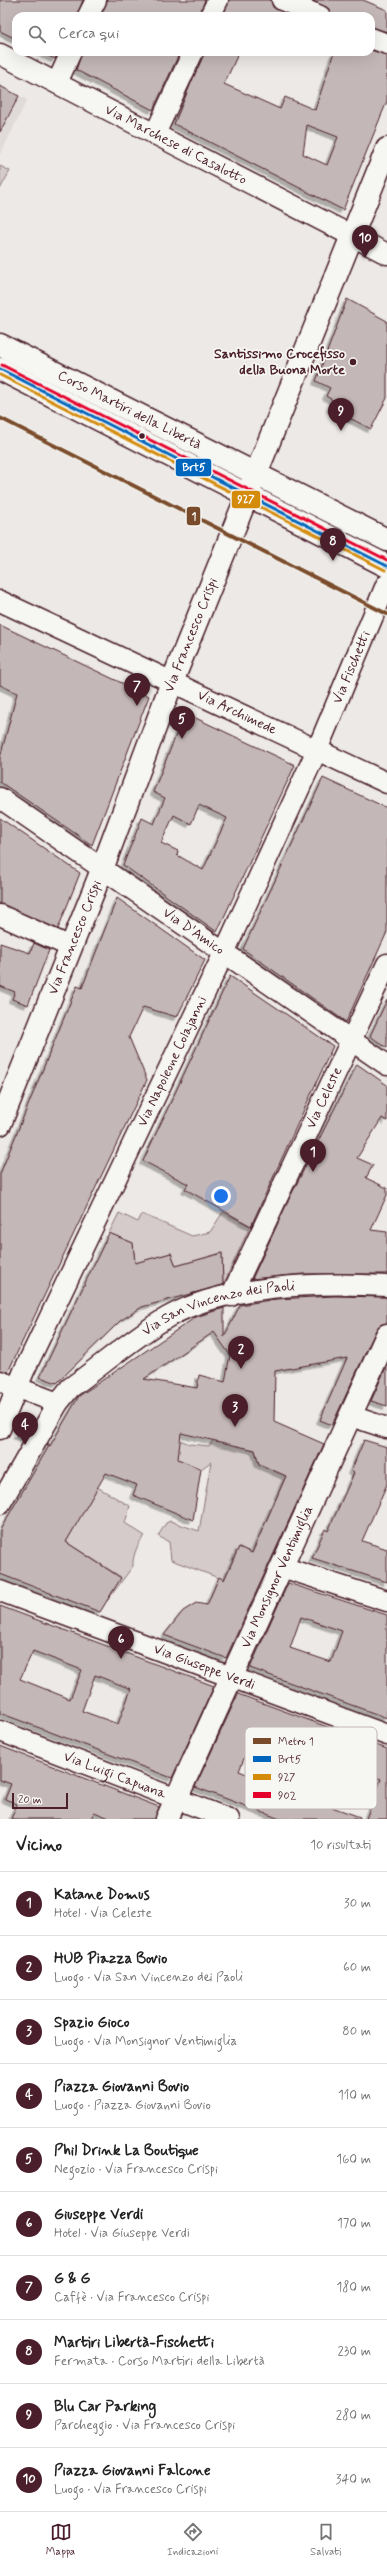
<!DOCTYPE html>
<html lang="it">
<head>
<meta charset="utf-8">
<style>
	:root { --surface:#fff; --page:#f2f2f2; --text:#222; --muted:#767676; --line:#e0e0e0; --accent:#4a1f2b }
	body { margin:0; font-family:Mynerve,sans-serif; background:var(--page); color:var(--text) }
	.scale { position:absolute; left:12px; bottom:10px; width:56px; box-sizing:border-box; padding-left:4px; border:2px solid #4a1f2b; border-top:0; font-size:11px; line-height:14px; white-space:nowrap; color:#4a1f2b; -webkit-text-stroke:3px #f6f6f2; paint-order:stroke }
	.you { position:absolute; left:221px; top:1196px; width:14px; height:14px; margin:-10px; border:3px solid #fff; border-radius:50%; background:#1a73e8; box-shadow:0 0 0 6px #1a73e833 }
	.badge { display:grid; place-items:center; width:26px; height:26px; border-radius:50%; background:var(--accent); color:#fff; font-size:13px; font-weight:700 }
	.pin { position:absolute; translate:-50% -33px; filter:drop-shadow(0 1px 2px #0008) }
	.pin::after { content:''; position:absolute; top:21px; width:14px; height:12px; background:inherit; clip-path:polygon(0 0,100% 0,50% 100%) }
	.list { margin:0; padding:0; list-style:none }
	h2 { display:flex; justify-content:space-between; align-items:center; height:52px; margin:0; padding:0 16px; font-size:17px }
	h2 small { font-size:13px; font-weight:400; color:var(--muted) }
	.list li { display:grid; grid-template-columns:26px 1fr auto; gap:12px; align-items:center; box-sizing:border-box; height:64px; padding:0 16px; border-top:1px solid var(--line) }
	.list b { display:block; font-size:15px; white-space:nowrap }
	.list p { margin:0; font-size:13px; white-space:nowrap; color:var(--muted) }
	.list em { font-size:13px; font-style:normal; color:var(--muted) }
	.icon { flex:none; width:22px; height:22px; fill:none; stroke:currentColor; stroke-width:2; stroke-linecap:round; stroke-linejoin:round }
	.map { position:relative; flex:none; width:387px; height:1819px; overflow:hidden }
	.search { position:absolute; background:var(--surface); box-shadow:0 4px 16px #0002; left:12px; right:12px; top:12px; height:44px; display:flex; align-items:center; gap:10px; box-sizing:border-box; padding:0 14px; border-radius:12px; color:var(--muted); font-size:15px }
	.sheet { height:692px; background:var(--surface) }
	nav { display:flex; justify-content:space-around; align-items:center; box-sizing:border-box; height:56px; border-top:1px solid var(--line); background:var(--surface); font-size:11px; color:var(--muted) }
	nav a { display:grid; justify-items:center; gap:2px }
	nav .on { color:var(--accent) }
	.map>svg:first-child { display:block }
</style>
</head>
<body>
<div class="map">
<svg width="387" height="1819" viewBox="0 0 387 1819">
	<defs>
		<filter id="shadow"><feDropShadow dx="-3.5" dy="3.5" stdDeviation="0" flood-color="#0004"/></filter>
	</defs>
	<rect width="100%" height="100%" fill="#ece9e6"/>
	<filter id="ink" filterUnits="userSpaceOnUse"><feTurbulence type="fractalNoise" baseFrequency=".025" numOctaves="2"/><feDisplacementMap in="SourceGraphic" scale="8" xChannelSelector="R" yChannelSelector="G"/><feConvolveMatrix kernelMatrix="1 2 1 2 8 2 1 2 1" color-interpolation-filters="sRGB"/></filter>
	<g filter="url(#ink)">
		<path fill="#e0dad8" d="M 0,86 L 27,100 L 0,155 Z"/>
		<path fill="#d4cbca" stroke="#8f757a" d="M 0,166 L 10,171 L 0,189 Z
			M 223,1212 L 250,1226 L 223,1285 L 222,1253 L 176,1266 L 171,1253 L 135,1263 L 133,1243 L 109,1233 L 119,1213 L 138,1222 L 142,1214 L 192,1236 L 210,1232 Z
			M 126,1420 L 190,1444 L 209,1446 L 214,1439 L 255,1450 L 259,1464 L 286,1476 L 252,1553 L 239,1547 L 224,1580 L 171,1560 L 169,1542 L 158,1536 L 166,1523 L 170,1521 L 199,1531 L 211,1462 L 201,1469 L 118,1435 Z
			M 97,1487 L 130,1506 L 125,1523 L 145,1536 C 138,1541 132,1558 133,1566 L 107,1601 L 121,1577 L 66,1542 Z"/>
		<path fill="#c4b7b7" stroke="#4a1f2b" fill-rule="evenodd" filter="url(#shadow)" d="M 0,0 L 83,0 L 77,16 L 16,16 L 16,39 L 0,31 Z
			M 107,0 L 205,0 L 199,16 L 101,16 Z
			M 229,0 L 271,0 L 273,7 L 290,16 L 223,16 Z
			M 312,0 L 363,0 L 387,10 L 387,32 L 371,27 L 371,16 L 331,16 L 329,9 Z
			M 371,50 L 387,55 L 387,101 L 343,210 L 174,124 L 204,52 L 239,52 L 224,84 L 280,109 L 285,97 L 315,110 L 334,52 ZM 307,125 L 338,137 L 327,165 L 303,154 Z
			M 40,52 L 58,52 L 55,59 Z
			M 82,52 L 180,52 L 153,110 L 76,70 Z
			M 0,86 L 19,96 L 0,132 Z
			M 347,299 L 387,321 L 387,398 L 371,429 L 330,408 L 334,401 L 326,396 L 330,388 L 316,381 Z
			M 0,625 L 149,696 L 92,845 L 0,782 L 0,758 L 17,693 L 0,685 Z
			M 185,713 L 295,765 L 217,932 L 123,865 L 142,818 L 154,824 L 165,798 L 153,792 ZM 199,805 L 227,818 L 203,870 L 177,855 L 178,851 L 161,843 L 174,815 L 191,824 Z
			M 323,778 L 387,808 L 387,932 L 346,1022 L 243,949 Z
			M 0,818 L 80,873 L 58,929 L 0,904 Z
			M 117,898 L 205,960 L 177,1017 L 143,1007 L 129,1037 L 147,1080 L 15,1357 L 8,1372 L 0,1370 L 0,1174 L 77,986 L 82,988 Z
			M 0,943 L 30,953 L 34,943 L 49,950 L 28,1005 L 12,999 L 15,992 L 0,986 Z
			M 230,976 L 333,1046 L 251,1226 L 185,1189 L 188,1184 L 143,1161 Z
			M 387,1000 L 387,1048 L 370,1036 Z
			M 357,1064 L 387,1085 L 387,1121 L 382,1118 L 357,1158 L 373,1165 L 366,1178 L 387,1188 L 387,1195 L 371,1230 L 387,1232 L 387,1274 L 304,1274 L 252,1279 L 289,1199 Z
			M 109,1233 L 133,1243 L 135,1263 L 171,1253 L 176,1266 L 222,1253 L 223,1285 L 142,1307 L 120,1321 L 57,1383 L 40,1377 Z
			M 334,1296 L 387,1297 L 387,1323 L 380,1325 L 376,1330 L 332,1425 L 320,1420 L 347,1358 L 275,1371 L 274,1422 L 324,1444 L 226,1658 L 164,1635 L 183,1611 L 196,1603 L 207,1605 L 219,1577 L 224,1580 L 239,1547 L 252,1553 L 286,1476 L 259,1464 L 255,1450 L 181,1433 L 178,1459 L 201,1469 L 193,1520 L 133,1495 L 137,1485 L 106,1473 L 66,1542 L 121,1578 L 100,1612 L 0,1574 L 0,1530 L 49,1446 L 47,1445 L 48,1443 L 50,1446 L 79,1396 L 196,1317 L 224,1308 L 224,1337 L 240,1305 L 276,1299 ZM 214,1332 L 230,1355 L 225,1382 L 199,1375 L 197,1388 L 144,1379 Z
			M 387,1365 L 387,1406 L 371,1401 Z
			M 32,1425 L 25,1438 L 16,1435 Z
			M 364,1440 L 387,1447 L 387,1484 L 362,1541 L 387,1549 L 387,1582 L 312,1558 L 325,1529 L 328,1531 L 354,1473 L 351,1471 Z
			M 288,1583 L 387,1615 L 387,1718 L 250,1668 ZM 301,1617 L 342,1631 L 331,1662 L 290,1648 Z
			M 0,1606 L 214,1686 L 172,1778 L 0,1713 ZM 33,1651 L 82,1670 L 70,1699 L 20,1679 ZM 95,1675 L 131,1689 L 118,1724 L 82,1711 Z
			M 238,1694 L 387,1749 L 387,1819 L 366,1819 L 381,1779 L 343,1766 L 329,1806 L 360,1817 L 360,1819 L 280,1819 L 195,1787 ZM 254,1734 L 281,1745 L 267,1782 L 239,1771 Z
			M 0,1746 L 159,1807 L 155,1819 L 112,1819 L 94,1812 L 91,1819 L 11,1819 L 17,1804 L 5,1799 L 11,1784 L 0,1780 Z"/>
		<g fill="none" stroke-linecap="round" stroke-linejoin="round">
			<g stroke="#4a1f2b" stroke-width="23">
				<g id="minor">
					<path d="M 282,0 L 320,16"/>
					<path d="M 88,16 L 96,0"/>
					<path d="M 210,16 L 218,0"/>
					<path d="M 371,38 L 387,44"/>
					<path id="s1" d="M 0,54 L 387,254"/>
					<path d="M 57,83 L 71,52"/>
					<path d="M 155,134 L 193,52"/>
					<path id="s2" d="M 0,601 L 387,783"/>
					<path id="s3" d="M 0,798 L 387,1065"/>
					<path d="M 0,915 L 71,947"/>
					<path id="s4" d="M 231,1296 L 387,964"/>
					<path d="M 0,1381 L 58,1403"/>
					<path d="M 351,1416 L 387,1428"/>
					<path id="s5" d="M 0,1429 L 24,1371 L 224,953 L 317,750 L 386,585"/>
					<path id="s6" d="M 0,1504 L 58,1403 L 70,1388 C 101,1366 135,1336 168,1317 C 226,1284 322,1282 387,1286"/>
					<path d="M 282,1567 L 387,1601"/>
					<path id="s7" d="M 0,1591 L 387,1735"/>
					<path id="s8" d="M 0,1731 L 229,1819"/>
				</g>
			</g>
			<g stroke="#4a1f2b" stroke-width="25">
				<g id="major">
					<path id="s9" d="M 0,345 L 387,540"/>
					<path d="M 0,369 L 387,566"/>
					<path id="s10" d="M 0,1124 L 98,880 L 172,682 L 387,149"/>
					<path id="s11" d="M 167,1819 L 387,1335"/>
				</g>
			</g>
			<use href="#minor" stroke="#f6f6f2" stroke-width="20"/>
			<use href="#major" stroke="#f6f6f2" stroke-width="22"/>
			<g stroke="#f6f6f2" stroke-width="6">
				<path id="bus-1" d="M 0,369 L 387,566"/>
			</g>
			<g stroke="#f6f6f2" stroke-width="6">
				<path id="bus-2" d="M 0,375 L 385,570"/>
			</g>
			<g stroke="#f6f6f2" stroke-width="6">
				<path id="bus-3" d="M 2,365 L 387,560"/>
			</g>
			<use href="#bus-1" stroke="#0065bd" stroke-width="3"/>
			<use href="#bus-2" stroke="#d48b09" stroke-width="3"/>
			<use href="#bus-3" stroke="#e4002b" stroke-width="3"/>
			<g stroke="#f6f6f2" stroke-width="7">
				<path id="metro-1" d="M 0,418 L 387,614"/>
			</g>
			<use href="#metro-1" stroke="#7a4b2a" stroke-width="4"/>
		</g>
	</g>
	<g fill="#4a1f2b" stroke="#f6f6f2" stroke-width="1.5">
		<circle cx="353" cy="362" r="4"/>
		<circle cx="142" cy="436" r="3.5"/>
	</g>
	<g text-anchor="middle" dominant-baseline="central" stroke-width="3.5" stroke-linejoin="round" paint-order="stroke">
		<g font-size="14" fill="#4a1f2b" stroke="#f6f6f2">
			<text stroke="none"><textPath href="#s1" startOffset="198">Via Marchese di Casalotto</textPath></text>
			<text stroke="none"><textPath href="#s9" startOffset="145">Corso Martiri della Libertà</textPath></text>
			<text stroke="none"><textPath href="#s10" startOffset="525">Via Francesco Crispi</textPath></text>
			<text stroke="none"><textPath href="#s5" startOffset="839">Via Fischetti</textPath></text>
			<text stroke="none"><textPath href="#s2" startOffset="262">Via Archimede</textPath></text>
			<text stroke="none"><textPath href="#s3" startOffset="235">Via D'Amico</textPath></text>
			<text stroke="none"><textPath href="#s10" startOffset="201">Via Francesco Crispi</textPath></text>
			<text stroke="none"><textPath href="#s5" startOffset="406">Via Napoleone Colajanni</textPath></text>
			<text stroke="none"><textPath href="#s4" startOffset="219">Via Celeste</textPath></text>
			<text stroke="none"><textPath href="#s6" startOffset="308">Via San Vincenzo dei Paoli</textPath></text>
			<text stroke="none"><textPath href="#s11" startOffset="266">Via Monsignor Ventimiglia</textPath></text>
			<text stroke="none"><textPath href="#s7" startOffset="218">Via Giuseppe Verdi</textPath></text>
			<text stroke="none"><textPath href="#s8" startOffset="123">Via Luigi Capuana</textPath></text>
		</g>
		<g font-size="14" font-weight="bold" fill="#4a1f2b" stroke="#f6f6f2" text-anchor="end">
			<text x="345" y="354">Santissimo Crocefisso<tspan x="345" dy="16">della Buona Morte</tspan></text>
		</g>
	</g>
	<rect x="245" y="1727" width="132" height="82" rx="6" fill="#f6f6f2" stroke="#c2b6b6" stroke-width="1"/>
	<rect x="253" y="1738" width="18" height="6" fill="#7a4b2a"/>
	<rect x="253" y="1756" width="18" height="6" fill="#0065bd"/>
	<rect x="253" y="1774" width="18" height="6" fill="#d48b09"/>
	<rect x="253" y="1792" width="18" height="6" fill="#e4002b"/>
	<g font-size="11" fill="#4a1f2b">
		<text x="278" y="1745">Metro 1</text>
		<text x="278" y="1763">Brt5</text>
		<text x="278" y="1781">927</text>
		<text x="278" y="1799">902</text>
	</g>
	<g stroke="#f6f6f2" stroke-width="1.5">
		<rect x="175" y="458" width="37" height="19" rx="4" fill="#0065bd"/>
		<rect x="231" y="490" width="30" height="19" rx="4" fill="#d48b09"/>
		<rect x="186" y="506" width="15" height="20" rx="4" fill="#7a4b2a"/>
	</g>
	<g font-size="11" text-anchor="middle" font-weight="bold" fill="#fff">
		<text x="194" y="471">Brt5</text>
		<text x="246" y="503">927</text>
		<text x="194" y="520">1</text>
	</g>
</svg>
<div class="scale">20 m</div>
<div class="you"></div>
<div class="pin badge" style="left:313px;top:1172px">1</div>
<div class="pin badge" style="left:241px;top:1369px">2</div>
<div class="pin badge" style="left:235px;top:1427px">3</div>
<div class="pin badge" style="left:25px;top:1445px">4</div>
<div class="pin badge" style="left:182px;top:739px">5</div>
<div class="pin badge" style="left:121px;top:1659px">6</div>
<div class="pin badge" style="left:137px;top:706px">7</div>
<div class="pin badge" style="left:333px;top:561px">8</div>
<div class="pin badge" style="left:341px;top:431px">9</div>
<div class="pin badge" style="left:365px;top:258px">10</div>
<div class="search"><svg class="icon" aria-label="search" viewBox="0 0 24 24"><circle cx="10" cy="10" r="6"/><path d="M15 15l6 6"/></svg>Cerca qui</div>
</div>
<section class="sheet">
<h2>Vicino<small>10 risultati</small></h2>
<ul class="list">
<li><span class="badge">1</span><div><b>Katane Domus</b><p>Hotel · Via Celeste</p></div><em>30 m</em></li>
<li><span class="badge">2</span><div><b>HUB Piazza Bovio</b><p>Luogo · Via San Vincenzo dei Paoli</p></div><em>60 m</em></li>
<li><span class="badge">3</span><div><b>Spazio Gioco</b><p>Luogo · Via Monsignor Ventimiglia</p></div><em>80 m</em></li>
<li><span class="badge">4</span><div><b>Piazza Giovanni Bovio</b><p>Luogo · Piazza Giovanni Bovio</p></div><em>110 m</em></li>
<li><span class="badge">5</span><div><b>Phil Drink La Boutique</b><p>Negozio · Via Francesco Crispi</p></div><em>160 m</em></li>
<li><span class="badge">6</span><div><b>Giuseppe Verdi</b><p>Hotel · Via Giuseppe Verdi</p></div><em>170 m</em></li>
<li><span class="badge">7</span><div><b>G &amp; G</b><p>Caffè · Via Francesco Crispi</p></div><em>180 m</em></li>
<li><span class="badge">8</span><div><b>Martiri Libertà-Fischetti</b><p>Fermata · Corso Martiri della Libertà</p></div><em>230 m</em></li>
<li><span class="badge">9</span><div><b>Blu Car Parking</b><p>Parcheggio · Via Francesco Crispi</p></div><em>280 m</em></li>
<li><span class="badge">10</span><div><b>Piazza Giovanni Falcone</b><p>Luogo · Via Francesco Crispi</p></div><em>340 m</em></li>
</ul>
</section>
<nav>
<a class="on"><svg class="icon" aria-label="map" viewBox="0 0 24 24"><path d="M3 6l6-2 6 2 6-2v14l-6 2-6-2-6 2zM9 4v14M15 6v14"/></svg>Mappa</a>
<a><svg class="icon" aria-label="directions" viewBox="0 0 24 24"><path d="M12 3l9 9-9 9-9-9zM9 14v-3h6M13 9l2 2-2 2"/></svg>Indicazioni</a>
<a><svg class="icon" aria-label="saved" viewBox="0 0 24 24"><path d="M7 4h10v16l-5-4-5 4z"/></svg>Salvati</a>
</nav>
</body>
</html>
